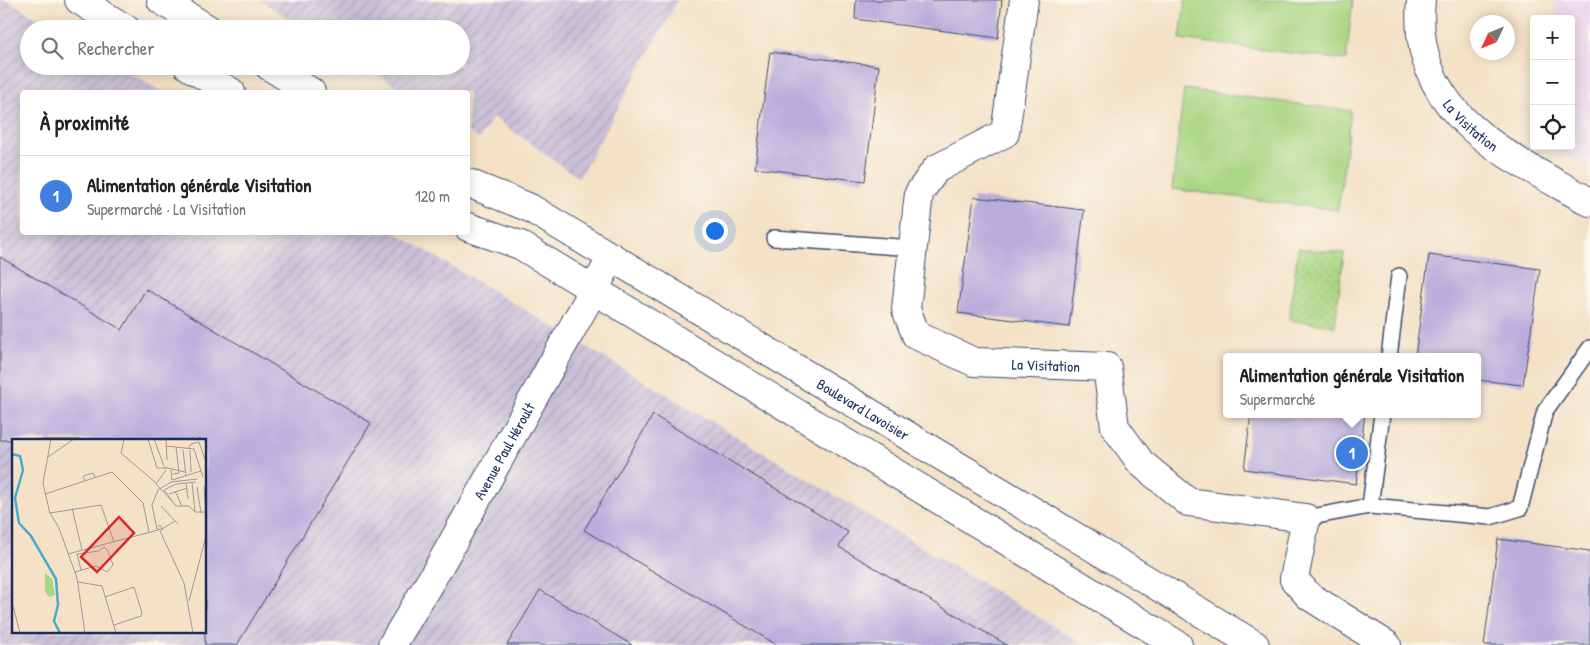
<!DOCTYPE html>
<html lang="fr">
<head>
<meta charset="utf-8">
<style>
	:root { --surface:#fff; --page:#f2f2f2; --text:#222; --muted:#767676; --line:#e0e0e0; --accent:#0f766e }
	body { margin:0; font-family:"Patrick Hand",sans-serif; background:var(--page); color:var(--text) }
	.controls { position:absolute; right:15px; top:15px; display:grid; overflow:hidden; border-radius:5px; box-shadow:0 2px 12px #0003 }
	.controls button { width:45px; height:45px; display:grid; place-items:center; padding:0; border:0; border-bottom:1px solid var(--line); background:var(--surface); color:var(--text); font:25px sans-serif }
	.compass { position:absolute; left:1470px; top:15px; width:45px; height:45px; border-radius:50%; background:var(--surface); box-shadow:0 2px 12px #0003; rotate:226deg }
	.you { position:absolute; left:714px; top:230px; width:18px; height:18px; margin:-12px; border:4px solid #fff; border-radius:50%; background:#1a73e8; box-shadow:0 0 0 8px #1a73e833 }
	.badge { display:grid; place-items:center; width:32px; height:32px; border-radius:50%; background:var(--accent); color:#fff; font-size:16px; font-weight:700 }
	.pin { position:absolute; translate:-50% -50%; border:2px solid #fff; box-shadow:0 1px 5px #0006 }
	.popup { position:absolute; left:1223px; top:353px; width:258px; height:65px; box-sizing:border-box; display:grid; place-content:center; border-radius:5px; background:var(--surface); filter:drop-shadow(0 1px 4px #0005); font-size:16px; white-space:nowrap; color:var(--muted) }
	.popup b { font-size:19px; color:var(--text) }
	.popup::after { content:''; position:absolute; left:50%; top:100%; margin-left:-10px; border:10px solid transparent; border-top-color:var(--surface) }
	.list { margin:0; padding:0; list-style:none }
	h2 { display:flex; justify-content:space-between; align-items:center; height:65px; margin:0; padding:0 20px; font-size:21px }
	h2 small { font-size:16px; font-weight:400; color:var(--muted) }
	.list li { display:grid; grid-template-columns:32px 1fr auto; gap:15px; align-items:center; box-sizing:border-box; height:80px; padding:0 20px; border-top:1px solid var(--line) }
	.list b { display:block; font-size:19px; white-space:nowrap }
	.list p { margin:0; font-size:16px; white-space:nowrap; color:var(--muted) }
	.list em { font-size:16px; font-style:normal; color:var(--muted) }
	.icon { flex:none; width:28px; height:28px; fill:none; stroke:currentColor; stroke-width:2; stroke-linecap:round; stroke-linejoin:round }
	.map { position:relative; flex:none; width:1590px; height:645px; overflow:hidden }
	.search { position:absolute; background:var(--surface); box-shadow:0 2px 12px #0003; left:20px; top:20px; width:450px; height:55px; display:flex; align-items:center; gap:12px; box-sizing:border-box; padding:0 18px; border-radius:28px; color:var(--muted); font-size:19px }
	.panel { position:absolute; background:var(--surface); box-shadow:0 2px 12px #0003; left:20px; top:90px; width:450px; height:145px; border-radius:5px }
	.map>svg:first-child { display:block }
</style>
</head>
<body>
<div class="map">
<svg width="1590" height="645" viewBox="0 0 1590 645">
	<defs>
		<pattern id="industrial-furrows" width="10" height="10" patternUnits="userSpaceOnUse" patternTransform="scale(1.25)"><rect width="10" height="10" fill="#c9bfd7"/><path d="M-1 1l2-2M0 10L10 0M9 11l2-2" fill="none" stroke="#aca4bb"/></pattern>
		<pattern id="park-dots" width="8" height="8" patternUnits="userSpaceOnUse" patternTransform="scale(1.25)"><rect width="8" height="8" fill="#a9d682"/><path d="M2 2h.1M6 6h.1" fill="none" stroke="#91b873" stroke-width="1.8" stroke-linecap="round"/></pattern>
	</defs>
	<rect width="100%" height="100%" fill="#fbf7ec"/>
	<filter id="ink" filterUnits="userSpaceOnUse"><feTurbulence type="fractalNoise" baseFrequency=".02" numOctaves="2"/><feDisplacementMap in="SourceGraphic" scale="10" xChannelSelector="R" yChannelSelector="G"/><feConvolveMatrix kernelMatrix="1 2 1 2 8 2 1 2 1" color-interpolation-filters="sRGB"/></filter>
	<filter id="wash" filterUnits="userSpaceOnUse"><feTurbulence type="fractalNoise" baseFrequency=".0096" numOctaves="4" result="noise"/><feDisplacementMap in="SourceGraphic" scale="20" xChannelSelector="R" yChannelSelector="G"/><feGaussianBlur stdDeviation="1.12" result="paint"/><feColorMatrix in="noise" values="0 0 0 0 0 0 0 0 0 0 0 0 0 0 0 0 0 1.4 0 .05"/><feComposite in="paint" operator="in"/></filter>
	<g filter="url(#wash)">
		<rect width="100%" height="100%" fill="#f4e1c6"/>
		<path fill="#e9d2ed" d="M 1556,0 L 1590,0 L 1590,169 L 1552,146 L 1571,146 L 1571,19 L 1554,19 Z"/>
		<path fill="url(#industrial-furrows)" fill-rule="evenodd" d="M 0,0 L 7,0 L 55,29 L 29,29 L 29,66 L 118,66 L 162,92 L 22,92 L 22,232 L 396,233 L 1085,645 L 0,645 ZM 14,440 L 205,440 L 205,631 L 14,631 Z
			M 260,0 L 678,0 L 579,178 L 493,117 L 479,139 L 468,132 L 468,92 L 406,92 L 364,66 L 461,66 L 461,29 L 305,29 Z"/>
		<path fill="url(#park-dots)" stroke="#628270" d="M 1298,248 L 1344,253 L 1335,326 L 1289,320 Z"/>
		<path fill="#a9d682" stroke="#628270" d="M 1185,0 L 1353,0 L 1346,60 L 1180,39 Z
			M 1184,89 L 1351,111 L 1338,210 L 1172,189 Z"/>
		<g id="blocks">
			<path fill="#baaddc" d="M 856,0 L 1002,0 L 998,38 L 855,19 Z
				M 770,52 L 879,66 L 865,181 L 755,168 Z
				M 974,197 L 1084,210 L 1069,327 L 958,313 Z
				M 1429,255 L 1540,269 L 1523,385 L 1477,380 L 1477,357 L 1415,357 Z
				M 0,257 L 122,330 L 146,289 L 371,423 L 237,645 L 205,645 L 205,440 L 0,440 Z
				M 1251,414 L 1365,414 L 1356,484 L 1244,469 Z
				M 653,415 L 848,532 L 839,547 L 1007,645 L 777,645 L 584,530 Z
				M 1498,539 L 1590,551 L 1590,645 L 1484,645 Z
				M 540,590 L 632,645 L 507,645 Z"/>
		</g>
	</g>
	<g filter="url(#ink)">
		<use href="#blocks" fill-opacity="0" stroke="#3c4a6e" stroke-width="1"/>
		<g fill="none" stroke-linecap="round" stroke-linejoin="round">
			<g stroke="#3c4a6e" stroke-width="18">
				<path id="lane" d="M 774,238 L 913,248
					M 1389,357 L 1399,276
					M 1370,506 L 1382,414
					M 1306,518 L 1370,506 L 1490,517 L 1520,508 L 1545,411 L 1590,348"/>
			</g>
			<g stroke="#3c4a6e" stroke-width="30">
				<g id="street">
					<path id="s1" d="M 1024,0 L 1005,133 L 936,169 L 919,193 L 906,309 L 916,335 L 974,362 L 1107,367 L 1115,427 L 1141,463 L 1188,502 L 1306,518 L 1294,579 L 1309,596 L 1387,645"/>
					<path id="s2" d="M 1421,0 C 1410,115 1506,154 1590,202"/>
					<path id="s3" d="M 392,645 L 440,565 L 612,257"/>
				</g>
			</g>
			<g stroke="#3c4a6e" stroke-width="30">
				<g id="secondary">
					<path d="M 79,0 L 126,29"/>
					<path d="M 161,0 L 208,29"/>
					<path d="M 188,66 L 231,92"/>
					<path d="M 269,66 L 311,92"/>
					<path id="s4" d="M 468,183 L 530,208 L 1255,645"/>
					<path d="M 468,227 L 520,245 L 1178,645"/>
				</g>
			</g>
			<use href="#lane" stroke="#fff" stroke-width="15"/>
			<use href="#street" stroke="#fff" stroke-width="28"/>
			<use href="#secondary" stroke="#fff" stroke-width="28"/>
		</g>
	</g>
	<g text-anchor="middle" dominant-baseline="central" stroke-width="4" stroke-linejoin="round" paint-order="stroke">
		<g font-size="15" fill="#1b2f5e" stroke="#fbf7ec">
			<text stroke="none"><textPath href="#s2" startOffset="141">La Visitation</textPath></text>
			<text stroke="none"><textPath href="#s1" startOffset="522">La Visitation</textPath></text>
			<text stroke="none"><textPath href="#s4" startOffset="456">Boulevard Lavoisier</textPath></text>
			<text stroke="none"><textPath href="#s3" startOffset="224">Avenue Paul Héroult</textPath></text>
		</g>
	</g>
	<g transform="translate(12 439)">
		<rect width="194" height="194" fill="#f4e1c6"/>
		<path d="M 33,134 L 40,140 L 43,156 L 37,158 L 33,152 Z" fill="#a9d682"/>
		<path fill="none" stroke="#4aabc9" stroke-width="2.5" d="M 0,15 L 8,17 L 11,31 L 3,59 L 7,84 L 19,97 L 44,140 L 46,166 L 42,182 L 48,194"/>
		<path fill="none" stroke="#9d9a9c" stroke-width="1" d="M 112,0 L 109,14 L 144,44M 136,0 L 145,29 L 155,29 L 152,28M 142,0 L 152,27M 154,0 L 155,21M 154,7 L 182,10 L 191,38M 176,10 L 179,5 L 187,3 L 194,23M 171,11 L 174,37M 178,11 L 179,33M 36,18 L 62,0M 155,29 L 173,33M 154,31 L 144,45 L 161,63M 159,31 L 160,41 L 189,32M 161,35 L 167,34 L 164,8M 73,42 L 71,37 L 81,34 L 83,38M 180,43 L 183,73 L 193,73M 174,44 L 176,60M 192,47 L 194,79M 185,48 L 189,74M 163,52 L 170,67M 33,55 L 100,33 L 131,64 L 137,93M 157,55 L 175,49M 149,67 L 166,85M 60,69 L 70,111M 183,73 L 177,67 L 164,67 L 152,51 L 164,45 L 184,43M 38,74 L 47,89 L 65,139 L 73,194M 38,74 L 89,66 L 102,103M 38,75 L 31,44 L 39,0M 146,87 L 149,87 L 150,91 L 145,90 L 140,66 L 146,51 L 159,43 L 185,40M 150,90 L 163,82M 148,92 L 172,144 L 181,194M 56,115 L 146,91M 63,133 L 84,127 L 95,133 L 101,126 L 96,112 L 92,108 L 87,112 L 65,115 L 69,131M 66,143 L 90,147 L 104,194M 93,158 L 122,148 L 130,174 L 129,177 L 102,186M 177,162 L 194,97M 0,163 L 8,194"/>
		<path fill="#d62828" fill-opacity="0.15" stroke="#d62828" stroke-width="2.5" d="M 107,78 L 122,94 L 85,133 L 69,118 Z"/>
		<rect width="194" height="194" fill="none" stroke="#1b2f5e" stroke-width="2.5"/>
	</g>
</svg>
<div class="controls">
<button>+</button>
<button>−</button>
<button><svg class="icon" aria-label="locate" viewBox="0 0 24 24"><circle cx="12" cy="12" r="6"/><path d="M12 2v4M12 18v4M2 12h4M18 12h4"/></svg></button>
</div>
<svg class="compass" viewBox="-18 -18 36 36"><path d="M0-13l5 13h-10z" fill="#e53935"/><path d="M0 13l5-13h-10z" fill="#767676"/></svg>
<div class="you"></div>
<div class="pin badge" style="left:1352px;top:453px;background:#3f7fe0">1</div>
<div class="popup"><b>Alimentation générale Visitation</b>Supermarché</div>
<div class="search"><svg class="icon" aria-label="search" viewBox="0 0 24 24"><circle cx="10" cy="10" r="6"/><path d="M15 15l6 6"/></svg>Rechercher</div>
<section class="panel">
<h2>À proximité<small></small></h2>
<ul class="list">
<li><span class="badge" style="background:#3f7fe0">1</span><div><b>Alimentation générale Visitation</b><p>Supermarché · La Visitation</p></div><em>120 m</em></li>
</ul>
</section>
</div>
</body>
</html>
